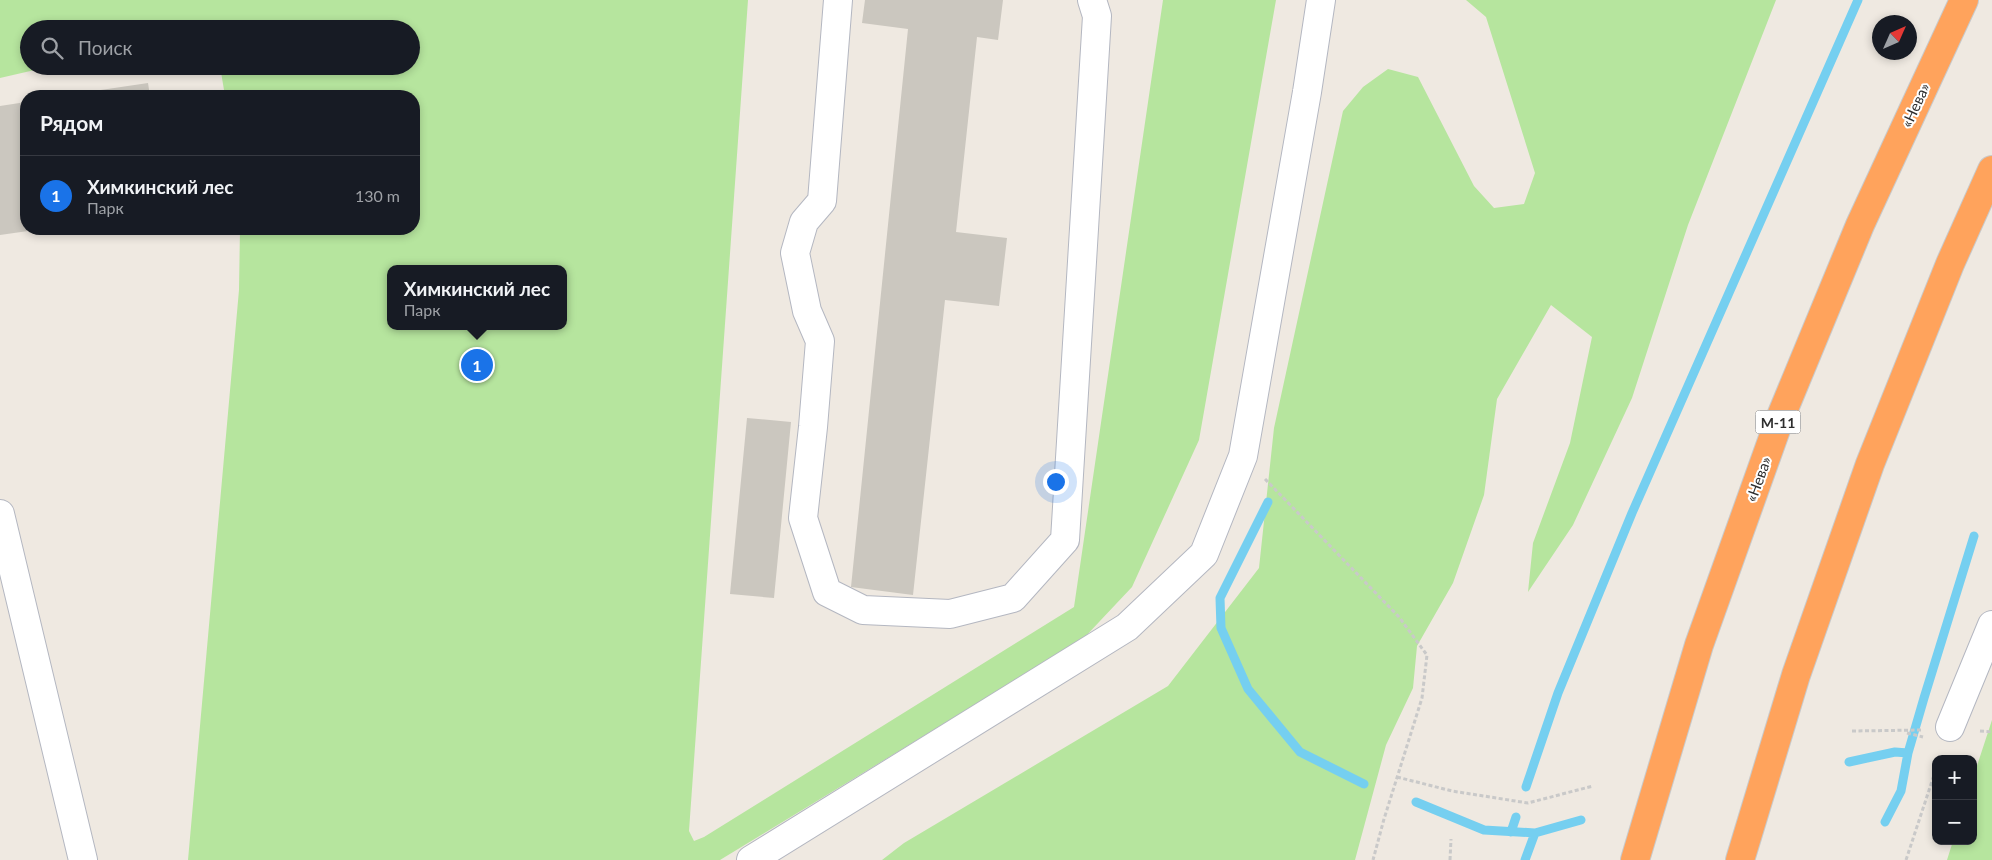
<!DOCTYPE html>
<html lang="ru">
<head>
<meta charset="utf-8">
<style>
	:root { --surface:#171b24; --page:#20242c; --text:#f1f3f6; --muted:#9ea1a6; --line:#363941; --accent:#1a73e8 }
	body { margin:0; font-family:Lato,sans-serif; background:var(--page); color:var(--text) }
	.controls { position:absolute; right:15px; bottom:15px; display:grid; overflow:hidden; border-radius:10px; box-shadow:0 2px 8px #0003 }
	.controls button { width:45px; height:45px; display:grid; place-items:center; padding:0; border:0; border-bottom:1px solid var(--line); background:var(--surface); color:var(--text); font:25px sans-serif }
	.compass { position:absolute; left:1872px; top:15px; width:45px; height:45px; border-radius:50%; background:var(--surface); box-shadow:0 2px 8px #0003; rotate:45deg }
	.you { position:absolute; left:1055px; top:481px; width:18px; height:18px; margin:-12px; border:4px solid #fff; border-radius:50%; background:#1a73e8; box-shadow:0 0 0 8px #1a73e833 }
	.badge { display:grid; place-items:center; width:32px; height:32px; border-radius:50%; background:var(--accent); color:#fff; font-size:16px; font-weight:700 }
	.pin { position:absolute; translate:-50% -50%; border:2px solid #fff; box-shadow:0 1px 5px #0006 }
	.popup { position:absolute; left:387px; top:265px; width:180px; height:65px; box-sizing:border-box; display:grid; place-content:center; border-radius:10px; background:var(--surface); filter:drop-shadow(0 1px 4px #0005); font-size:16px; white-space:nowrap; color:var(--muted) }
	.popup b { font-size:19px; color:var(--text) }
	.popup::after { content:''; position:absolute; left:50%; top:100%; margin-left:-10px; border:10px solid transparent; border-top-color:var(--surface) }
	.list { margin:0; padding:0; list-style:none }
	h2 { display:flex; justify-content:space-between; align-items:center; height:65px; margin:0; padding:0 20px; font-size:21px }
	h2 small { font-size:16px; font-weight:400; color:var(--muted) }
	.list li { display:grid; grid-template-columns:32px 1fr auto; gap:15px; align-items:center; box-sizing:border-box; height:80px; padding:0 20px; border-top:1px solid var(--line) }
	.list b { display:block; font-size:19px; white-space:nowrap }
	.list p { margin:0; font-size:16px; white-space:nowrap; color:var(--muted) }
	.list em { font-size:16px; font-style:normal; color:var(--muted) }
	.icon { flex:none; width:28px; height:28px; fill:none; stroke:currentColor; stroke-width:2; stroke-linecap:round; stroke-linejoin:round }
	.map { position:relative; flex:none; width:1992px; height:860px; overflow:hidden }
	.search { position:absolute; background:var(--surface); box-shadow:0 2px 8px #0003; left:20px; top:20px; width:400px; height:55px; display:flex; align-items:center; gap:12px; box-sizing:border-box; padding:0 18px; border-radius:28px; color:var(--muted); font-size:19px }
	.panel { position:absolute; background:var(--surface); box-shadow:0 2px 8px #0003; left:20px; top:90px; width:400px; height:145px; border-radius:20px }
	.map>svg:first-child { display:block }
</style>
</head>
<body>
<div class="map">
<svg width="1992" height="860" viewBox="0 0 1992 860">
	<rect width="100%" height="100%" fill="#efe9e1"/>
	<path fill="#b6e59e" fill-rule="evenodd" d="M 0,0 L 748,0 L 689,831 L 694,841 L 704,837 L 1074,607 L 1163,0 L 1276,0 L 1199,440 L 1132,587 L 1083,639 L 720,860 L 188,860 L 239,290 L 240,229 L 414,229 L 414,96 L 225,96 L 220,66 L 411,66 L 411,29 L 29,29 L 29,66 L 52,66 L 0,78 ZM 391,269 L 563,269 L 563,326 L 391,326 Z
		M 1466,0 L 1776,0 L 1688,225 L 1632,398 L 1573,525 L 1528,592 L 1533,543 L 1570,443 L 1592,337 L 1551,305 L 1497,399 L 1484,495 L 1453,583 L 1417,646 L 1413,688 L 1386,745 L 1355,860 L 882,860 L 904,843 L 1168,686 L 1259,568 L 1274,428 L 1343,111 L 1363,87 L 1388,69 L 1418,77 L 1474,186 L 1494,208 L 1524,204 L 1535,173 L 1486,17 Z
		M 1992,720 L 1992,860 L 1947,860 L 1953,841 L 1973,841 L 1973,778 Z"/>
	<g fill="none" stroke-linecap="round" stroke-linejoin="round">
		<path stroke="#75cff0" stroke-width="9" d="M 1268,502 L 1220,598 L 1221,628 L 1248,689 L 1300,752 L 1364,784
			M 1849,762 L 1895,752 L 1908,753
			M 1526,787 L 1558,693 L 1632,513 L 1858,0
			M 1416,802 L 1484,830 L 1535,833 L 1581,820
			M 1885,822 L 1901,791 L 1908,753 L 1924,698 L 1974,536
			M 1511,832 L 1516,817
			M 1525,860 L 1535,833"/>
	</g>
	<path fill="#cbc7bf" d="M 865,0 L 1003,0 L 998,40 L 977,37 L 956,232 L 1007,238 L 999,306 L 945,300 L 913,595 L 851,587 L 908,29 L 862,23 Z
		M 148,83 L 150,96 L 67,96 L 67,95 Z
		M 26,102 L 26,229 L 35,230 L 0,235 L 0,106 Z
		M 747,418 L 791,422 L 774,598 L 730,594 Z"/>
	<g fill="none" stroke-linecap="round" stroke-linejoin="round">
		<g stroke="#b4b7c1" stroke-width="30">
			<path id="minor" d="M 838,0 L 822,201 L 804,222 L 795,253 L 807,311 L 820,341 L 813,427 L 803,518 L 827,592 L 863,610 L 950,614 L 1013,598 L 1065,540 L 1097,16 L 1092,0
				M 0,514 L 83,860
				M 1950,727 L 1992,625
				M 751,860 L 1127,627 L 1204,554 L 1243,456 L 1307,92 L 1321,0"/>
		</g>
		<g stroke="#c9c9c9" stroke-width="30">
			<path id="highway" d="M 1635,860 L 1699,645 L 1779,421 L 1860,225 L 1964,0
				M 1740,860 L 1796,675 L 1870,464 L 1950,264 L 1992,170"/>
		</g>
		<path stroke="#c9c9c9" stroke-width="3" stroke-dasharray="4 2.5" stroke-linecap="butt" d="M 1265,479 L 1399,617 L 1427,655 L 1422,698 L 1384,819 L 1373,860
			M 1852,731 L 1922,730
			M 1980,731 L 1992,732
			M 1907,733 L 1923,737
			M 1397,777 L 1452,791 L 1528,803 L 1593,786
			M 1450,860 L 1451,839
			M 1906,860 L 1936,769"/>
		<use href="#minor" stroke="#fff" stroke-width="28"/>
		<use href="#highway" stroke="#ffa35c" stroke-width="28"/>
	</g>
	<g text-anchor="middle" dominant-baseline="central" stroke-width="4" stroke-linejoin="round" paint-order="stroke">
		<rect fill="#fff" stroke="#6d6d6d" stroke-width="1" x="1755.5" y="410.5" width="45" height="23" rx="4"/>
		<g font-size="14" font-weight="bold" fill="#2e2e2e">
			<text x="1778" y="422">М-11</text>
		</g>
		<g font-size="15" fill="#2e2e2e" stroke="#fff">
			<text transform="translate(1915 105) rotate(-65)">«Нева»</text>
			<text transform="translate(1758 479) rotate(-70)">«Нева»</text>
		</g>
	</g>
</svg>
<div class="controls">
<button>+</button>
<button>−</button>
</div>
<svg class="compass" viewBox="-18 -18 36 36"><path d="M0-13l5 13h-10z" fill="#e53935"/><path d="M0 13l5-13h-10z" fill="#9ea1a6"/></svg>
<div class="you"></div>
<div class="pin badge" style="left:477px;top:365px">1</div>
<div class="popup"><b>Химкинский лес</b>Парк</div>
<div class="search"><svg class="icon" aria-label="search" viewBox="0 0 24 24"><circle cx="10" cy="10" r="6"/><path d="M15 15l6 6"/></svg>Поиск</div>
<section class="panel">
<h2>Рядом<small></small></h2>
<ul class="list">
<li><span class="badge">1</span><div><b>Химкинский лес</b><p>Парк</p></div><em>130 m</em></li>
</ul>
</section>
</div>
</body>
</html>
